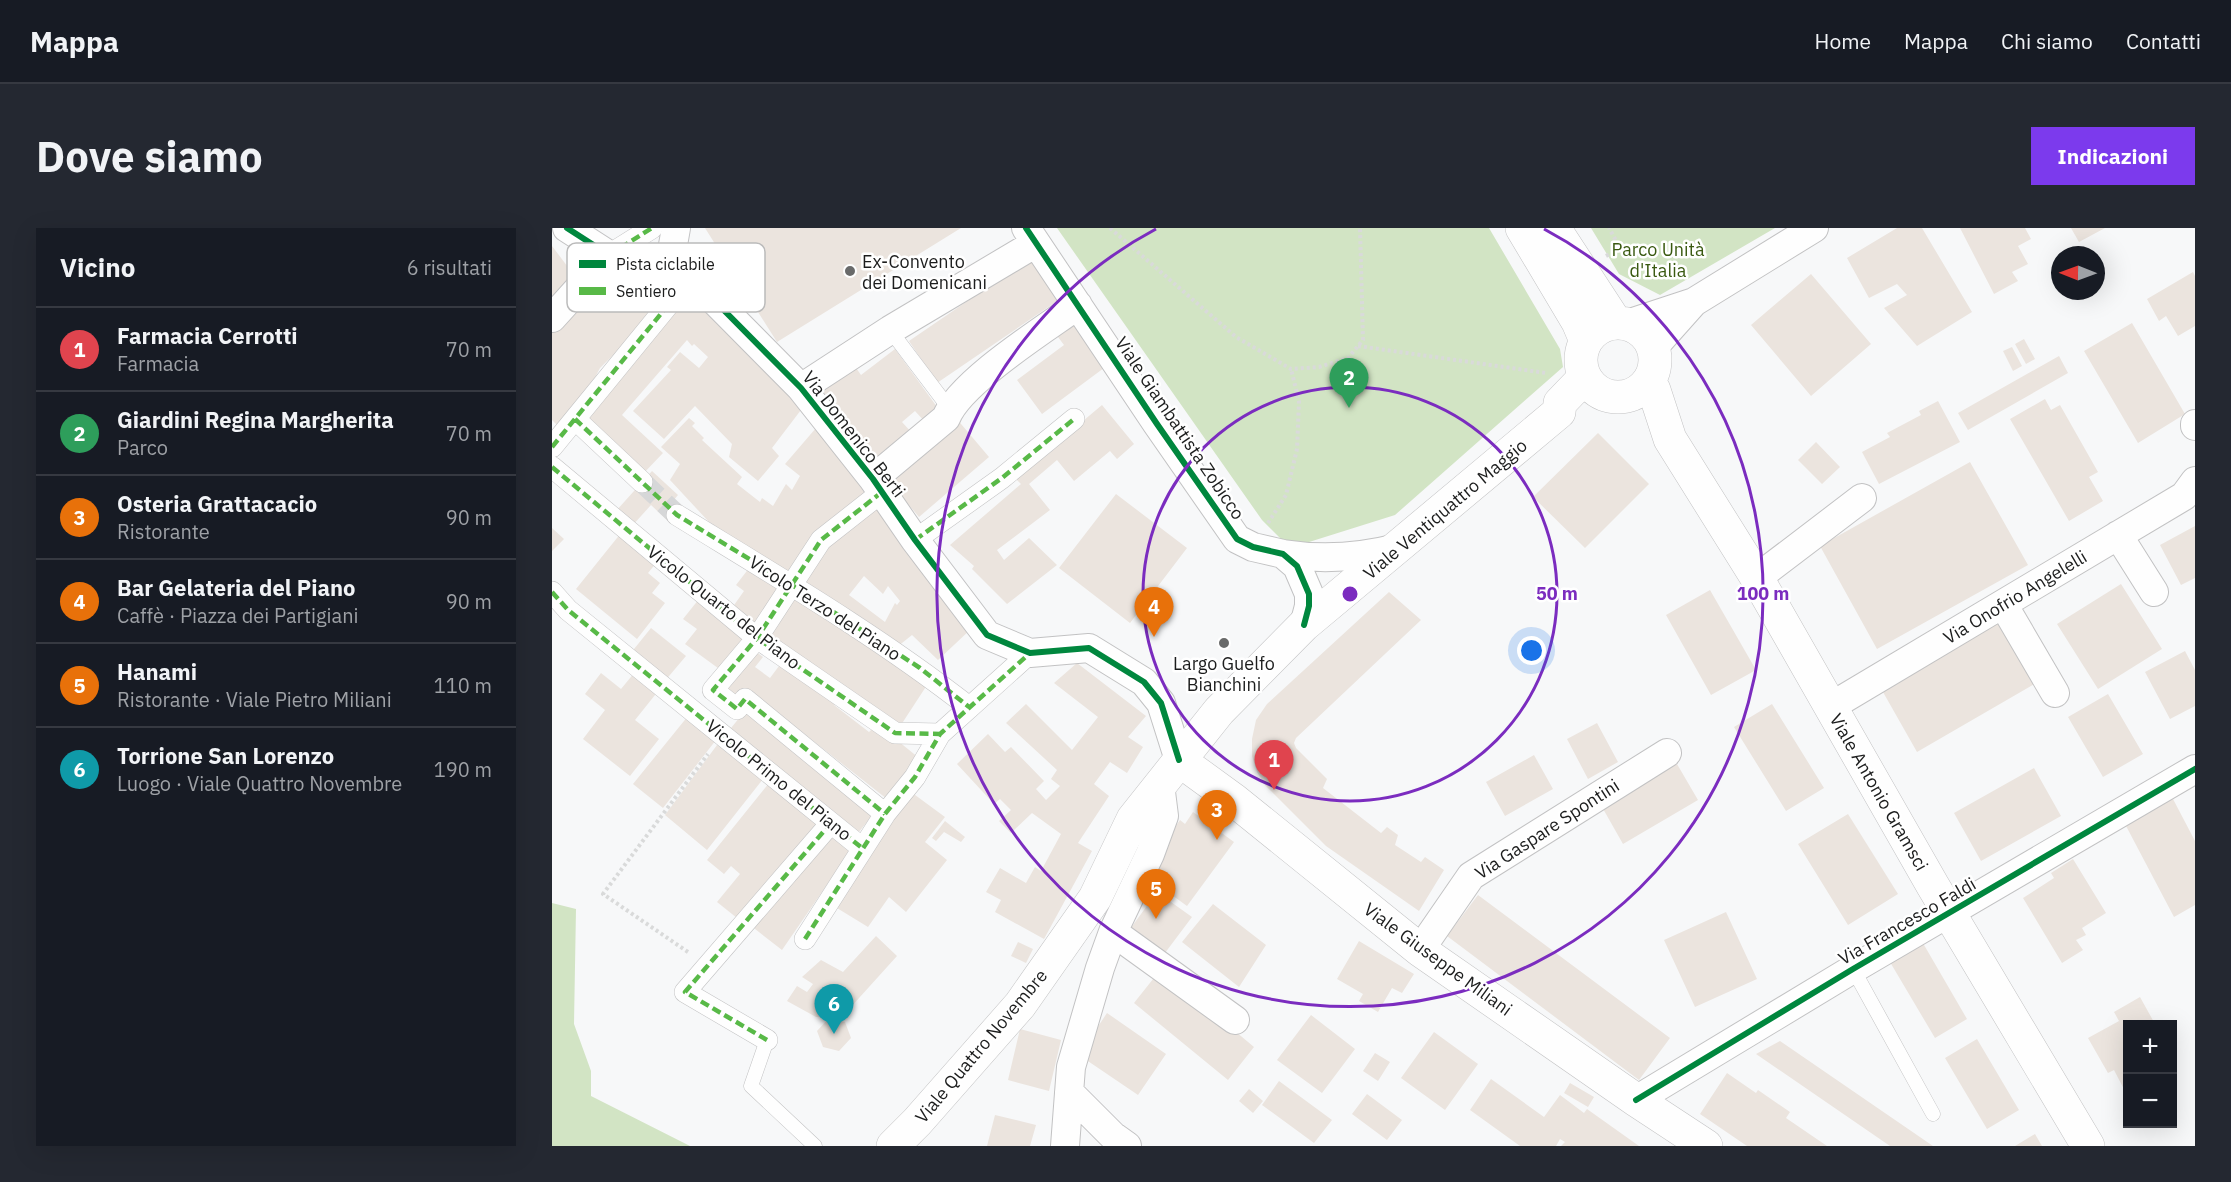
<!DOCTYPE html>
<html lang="it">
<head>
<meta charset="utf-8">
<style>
	:root { --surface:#171b24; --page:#242831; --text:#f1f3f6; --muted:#9ea1a6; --line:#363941; --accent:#7c3aed }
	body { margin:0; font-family:"IBM Plex Sans",sans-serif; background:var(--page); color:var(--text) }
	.controls { position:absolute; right:18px; bottom:18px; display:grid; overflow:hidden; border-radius:0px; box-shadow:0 6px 24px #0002 }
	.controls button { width:54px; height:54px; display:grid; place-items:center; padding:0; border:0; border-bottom:2px solid var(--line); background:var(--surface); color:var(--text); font:30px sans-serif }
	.compass { position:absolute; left:1499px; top:18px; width:54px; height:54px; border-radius:50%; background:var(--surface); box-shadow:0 6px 24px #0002; rotate:271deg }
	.you { position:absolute; left:980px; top:423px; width:21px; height:21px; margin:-15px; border:4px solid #fff; border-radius:50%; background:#1a73e8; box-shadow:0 0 0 9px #1a73e833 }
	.badge { display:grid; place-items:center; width:39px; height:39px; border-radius:50%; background:var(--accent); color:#fff; font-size:20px; font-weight:700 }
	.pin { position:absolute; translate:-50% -50px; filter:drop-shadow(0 2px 3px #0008) }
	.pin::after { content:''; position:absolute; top:32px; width:21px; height:18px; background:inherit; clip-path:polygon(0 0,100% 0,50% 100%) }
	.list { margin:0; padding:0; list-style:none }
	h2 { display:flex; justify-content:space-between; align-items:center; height:78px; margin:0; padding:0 24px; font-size:26px }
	h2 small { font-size:20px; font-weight:400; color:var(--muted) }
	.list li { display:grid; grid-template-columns:39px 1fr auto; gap:18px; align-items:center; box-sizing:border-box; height:84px; padding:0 24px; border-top:2px solid var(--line) }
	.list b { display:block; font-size:22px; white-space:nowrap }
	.list p { margin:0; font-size:20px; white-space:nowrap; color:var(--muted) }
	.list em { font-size:20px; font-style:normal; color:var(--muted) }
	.map { position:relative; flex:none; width:1643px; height:918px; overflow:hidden; border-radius:0px }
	header { display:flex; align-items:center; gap:36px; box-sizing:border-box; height:84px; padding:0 30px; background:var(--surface); border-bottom:2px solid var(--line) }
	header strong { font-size:28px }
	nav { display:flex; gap:33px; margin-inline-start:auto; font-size:21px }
	.intro { display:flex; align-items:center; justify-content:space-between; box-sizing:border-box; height:144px; padding:0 36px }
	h1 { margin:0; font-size:42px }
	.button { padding:15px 27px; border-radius:0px; background:var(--accent); color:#fff; font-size:21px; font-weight:700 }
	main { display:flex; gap:36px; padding:0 36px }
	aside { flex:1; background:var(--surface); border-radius:0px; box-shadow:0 6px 24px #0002 }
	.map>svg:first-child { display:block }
</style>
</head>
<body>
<header>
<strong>Mappa</strong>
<nav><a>Home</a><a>Mappa</a><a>Chi siamo</a><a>Contatti</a></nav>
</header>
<div class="intro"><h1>Dove siamo</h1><a class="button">Indicazioni</a></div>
<main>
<aside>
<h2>Vicino<small>6 risultati</small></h2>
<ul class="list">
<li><span class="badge" style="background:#e0444e">1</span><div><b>Farmacia Cerrotti</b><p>Farmacia</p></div><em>70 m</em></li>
<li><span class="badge" style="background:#2e9e5b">2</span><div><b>Giardini Regina Margherita</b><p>Parco</p></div><em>70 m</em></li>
<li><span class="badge" style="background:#e8710a">3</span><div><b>Osteria Grattacacio</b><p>Ristorante</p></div><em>90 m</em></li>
<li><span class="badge" style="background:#e8710a">4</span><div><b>Bar Gelateria del Piano</b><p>Caffè · Piazza dei Partigiani</p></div><em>90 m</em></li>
<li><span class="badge" style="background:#e8710a">5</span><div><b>Hanami</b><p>Ristorante · Viale Pietro Miliani</p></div><em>110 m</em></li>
<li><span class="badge" style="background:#0f9aa8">6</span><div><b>Torrione San Lorenzo</b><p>Luogo · Viale Quattro Novembre</p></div><em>190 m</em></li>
</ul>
</aside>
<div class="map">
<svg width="1643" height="918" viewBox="0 0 1643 918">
	<rect width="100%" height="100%" fill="#f7f8f9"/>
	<path fill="#d2e4c4" d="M 505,0 L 937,0 L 1008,121 L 1011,139 L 843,287 L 738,320 L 710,292 Z
		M 1039,0 L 1223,0 L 1108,67 L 1067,46 Z
		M 0,675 L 24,681 L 22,796 L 39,843 L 39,868 L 138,918 L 0,918 Z"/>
	<path fill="#ebe4de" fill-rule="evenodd" d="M 153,0 L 409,0 L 225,114 Z
		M 1345,0 L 1370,0 L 1420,84 L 1365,118 L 1332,80 L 1355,67 L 1345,56 L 1317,70 L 1295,30 Z
		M 1408,0 L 1473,0 L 1479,11 L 1466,18 L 1476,36 L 1460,44 L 1466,53 L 1442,66 Z
		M 1519,0 L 1553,0 L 1527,14 Z
		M 0,18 L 28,55 L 0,80 Z
		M 480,29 L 508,71 L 385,155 L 357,113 Z
		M 52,43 L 101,88 L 48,140 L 39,157 L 8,200 L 0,192 L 0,92 Z
		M 1641,44 L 1643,48 L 1643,98 L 1626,108 L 1614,88 L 1607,93 L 1595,71 Z
		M 1259,46 L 1319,116 L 1259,168 L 1199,97 Z
		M 139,55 L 252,178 L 220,220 L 227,228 L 206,253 L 177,229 L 180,216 L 143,178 L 112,211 L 81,183 L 119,142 L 115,139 L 128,124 L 147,140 L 156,129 L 142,116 L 140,118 L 135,112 L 70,187 L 111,225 L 89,248 L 28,189 Z
		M 522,91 L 556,137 L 490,186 L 465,152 L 512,117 L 503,105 Z
		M 1580,95 L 1633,186 L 1586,215 L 1532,123 Z
		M 1472,111 L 1483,131 L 1474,136 L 1463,116 Z
		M 1460,119 L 1470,138 L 1461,143 L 1451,123 Z
		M 343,121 L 388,183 L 374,195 L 363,183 L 350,194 L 361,206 L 326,236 L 263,162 L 302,137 L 309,147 Z
		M 1507,128 L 1516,145 L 1416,202 L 1406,185 Z
		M 1493,171 L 1499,182 L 1508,177 L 1546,244 L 1537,249 L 1551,273 L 1517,293 L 1458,191 Z
		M 1386,173 L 1408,214 L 1327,256 L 1310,224 L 1338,209 L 1335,205 L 1369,187 L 1367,183 Z
		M 550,177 L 582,216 L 565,231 L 558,223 L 522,253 L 505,232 L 477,256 L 498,282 L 445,322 L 452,332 L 477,310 L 505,337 L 455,376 L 420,341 L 422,338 L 398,317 L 469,256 L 463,250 Z
		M 137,190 L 143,195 L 140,198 L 152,210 L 150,212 L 190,249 L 185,256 L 208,274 L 210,270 L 221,278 L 234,256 L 240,262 L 248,248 L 233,236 L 264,200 L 317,260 L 281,295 L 277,292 L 262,307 L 235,347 L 157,294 L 118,252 L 128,236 L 109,219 Z
		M 404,190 L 437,229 L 367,289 L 334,250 Z
		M 1046,205 L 1097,256 L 1033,320 L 981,269 Z
		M 1264,214 L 1288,239 L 1270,256 L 1246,232 Z
		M 1418,234 L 1476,337 L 1325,421 L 1268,318 Z
		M 100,243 L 126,267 L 121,273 L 130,282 L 118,295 L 99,277 L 80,298 L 64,283 Z
		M 564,266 L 635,320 L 578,395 L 507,340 Z
		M 326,273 L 419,401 L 386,432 L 360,407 L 345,419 L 246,354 L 276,311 ZM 312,348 L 331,366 L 336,358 L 348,373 L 345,377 L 343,375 L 333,394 L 297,367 Z
		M 1643,298 L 1643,350 L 1629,357 L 1608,317 Z
		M 0,300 L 12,311 L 0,323 Z
		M 69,305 L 105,334 L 96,345 L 108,355 L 100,365 L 113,375 L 85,411 L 24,361 Z
		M 201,335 L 234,359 L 205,399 L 180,380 L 192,363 L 184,357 Z
		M 1569,356 L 1610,421 L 1546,461 L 1505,396 Z
		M 1158,362 L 1204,442 L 1159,467 L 1114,387 Z
		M 241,364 L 377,454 L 347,500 L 212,410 Z
		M 837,364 L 869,392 L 744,510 L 742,515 L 744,520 L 775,551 L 771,560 L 829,605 L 835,599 L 846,607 L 843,617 L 869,634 L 873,629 L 892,642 L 867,683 L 774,618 L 713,557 L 705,544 L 700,528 L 700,511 L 704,492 L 715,476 Z
		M 147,371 L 196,409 L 170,443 L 133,416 L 145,401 L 131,391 Z
		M 1448,387 L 1486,454 L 1365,524 L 1327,457 Z
		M 99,400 L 134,428 L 112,454 L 78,426 Z
		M 203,423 L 211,429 L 203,439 L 218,450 L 230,434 L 287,471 L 282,477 L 317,504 L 322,499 L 343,516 L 346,513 L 367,530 L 335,571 L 195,461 L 185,473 L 169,461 Z
		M 1633,423 L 1643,442 L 1643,478 L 1618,491 L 1593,444 Z
		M 525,435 L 594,488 L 576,509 L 591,519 L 575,545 L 558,534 L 542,556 L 557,568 L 526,615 L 540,623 L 492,711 L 443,684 L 449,672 L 434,664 L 448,640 L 474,655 L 483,639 L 489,643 L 509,606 L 480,585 L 459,605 L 447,593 L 459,582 L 448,571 L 442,576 L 405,536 L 436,506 L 453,524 L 459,519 L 492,553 L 484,561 L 494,572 L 508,558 L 499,551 L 505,542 L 454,495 L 474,476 L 520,522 L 546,489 L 502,455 Z
		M 83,444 L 107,462 L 83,492 L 107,511 L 78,548 L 31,511 L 53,482 L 33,466 L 49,445 L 69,461 Z
		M 1556,466 L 1591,526 L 1551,549 L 1516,489 Z
		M 1220,476 L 1272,560 L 1234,583 L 1182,499 Z
		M 197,478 L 324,583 L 306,605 L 179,500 Z
		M 136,488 L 164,512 L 111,580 L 81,556 Z
		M 1045,495 L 1066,534 L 1036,551 L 1015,511 Z
		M 168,513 L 211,551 L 155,622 L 113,587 Z
		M 982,527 L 1001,561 L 953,588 L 934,554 Z
		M 1125,536 L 1146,572 L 1071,616 L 1050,579 Z
		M 1482,540 L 1509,588 L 1429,633 L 1402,585 Z
		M 217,555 L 268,597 L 190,694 L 165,674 L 188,646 L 179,638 L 172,646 L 155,632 Z
		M 359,564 L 393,589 L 373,614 L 395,632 L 354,684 L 337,669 L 316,699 L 280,677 Z
		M 1621,571 L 1643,613 L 1643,677 L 1622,689 L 1573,596 Z
		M 641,584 L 682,614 L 635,678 L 595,649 L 609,619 L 628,592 L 633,596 Z
		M 1296,586 L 1346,666 L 1296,697 L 1246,616 Z
		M 393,593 L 413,609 L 409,614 L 392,604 L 384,613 L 380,610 Z
		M 280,600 L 301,619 L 230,722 L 198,697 Z
		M 1521,631 L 1554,685 L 1530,700 L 1534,707 L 1524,712 L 1531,722 L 1510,735 L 1471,670 L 1502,650 L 1499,645 Z
		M 605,664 L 640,689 L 607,733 L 573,708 Z
		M 926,667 L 1118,810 L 1087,852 L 895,708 Z
		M 661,676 L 714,717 L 687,759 L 630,714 Z
		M 1174,684 L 1205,751 L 1143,779 L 1112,712 Z
		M 324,708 L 345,728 L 289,790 L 264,789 L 235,773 L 245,758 L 255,764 L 261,756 L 250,749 L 269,732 L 291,744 Z
		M 1368,710 L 1415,791 L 1383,810 L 1335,729 Z
		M 807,713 L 862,746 L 850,765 L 840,760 L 826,784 L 807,773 L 811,766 L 785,751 Z
		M 466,714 L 481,721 L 474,735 L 459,728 Z
		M 609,741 L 702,819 L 676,852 L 582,775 Z
		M 1588,769 L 1603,796 L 1575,796 L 1575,867 L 1562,842 L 1556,845 L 1536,810 L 1567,793 L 1562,784 Z
		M 555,785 L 614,826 L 586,867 L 527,827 Z
		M 759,787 L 803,821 L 770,865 L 725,832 Z
		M 277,790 L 293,794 L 299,810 L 287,823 L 271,819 L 265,803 Z
		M 468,801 L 509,812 L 497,863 L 456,852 Z
		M 882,804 L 926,836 L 893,882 L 849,850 Z
		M 1425,811 L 1467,882 L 1435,901 L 1393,830 Z
		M 1228,813 L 1381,918 L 1338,918 L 1204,826 Z
		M 823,825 L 838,834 L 826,853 L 811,843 Z
		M 1175,845 L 1204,865 L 1206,862 L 1238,884 L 1234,890 L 1275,918 L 1195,918 L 1148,886 Z
		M 939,851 L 992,889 L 1008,867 L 1032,885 L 1035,881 L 1087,918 L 1009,918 L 1013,914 L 1008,911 L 1004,918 L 968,918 L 918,882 Z
		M 727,853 L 780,892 L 762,915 L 710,877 Z
		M 1018,855 L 1042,869 L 1036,879 L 1012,865 Z
		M 697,861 L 711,873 L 701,885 L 687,873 Z
		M 815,866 L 850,892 L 835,912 L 800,886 Z
		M 443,887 L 484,897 L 478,918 L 435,918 Z
		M 1483,906 L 1490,918 L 1463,918 Z"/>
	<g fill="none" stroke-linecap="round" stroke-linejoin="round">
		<path stroke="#d6d7d8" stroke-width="21" stroke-dasharray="21 10" stroke-linecap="butt" d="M 90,254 L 125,287"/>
		<g stroke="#c2c2c3" stroke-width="15">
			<path id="service" d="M 338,102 L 397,180
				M 1301,741 L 1381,886
				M 215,812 L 199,858 L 263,918"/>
		</g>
		<g stroke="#c2c2c3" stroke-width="22">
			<path id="pedestrian" d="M 57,27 L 100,0
				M 23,191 L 90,254
				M 0,219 L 139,49
				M 0,239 L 205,410 L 343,505 L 388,506
				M 330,264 L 269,312 L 205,410 L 161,462 L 185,481 L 193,471 L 333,586
				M 125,287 C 224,348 325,407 417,479
				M 363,312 L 450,250 L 522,191
				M 0,364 L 16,382 L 310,620
				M 253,711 L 333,586 L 363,549 L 388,506 L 478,425
				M 215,812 L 133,764 L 279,595"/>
		</g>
		<g stroke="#c2c2c3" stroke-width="30">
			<path id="minor" d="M 15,0 L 57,27 L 118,34 L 139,49 L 249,160 L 321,251 L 363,312 L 435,407 L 478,425 L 537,420 L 592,454 L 609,475 L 627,532
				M 474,0 L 605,196 L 685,311 L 701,319 L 731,326 L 745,338 L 757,366 L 757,378 L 752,397
				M 118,34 L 124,0
				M 0,90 L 57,27
				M 1075,96 L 1142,74 L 1262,0
				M 1101,120 L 1142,74
				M 249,160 L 338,102 L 484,15
				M 1643,196 L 1643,198
				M 321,251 L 394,190 C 408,154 493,101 526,77
				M 1566,307 L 1602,364
				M 731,326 C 770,332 806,330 845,320
				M 1205,350 L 1310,270
				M 1451,376 L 1503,465
				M 1278,479 L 1632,268 L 1643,253
				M 608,556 L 612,588 L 598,626 L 561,704 L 683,792
				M 868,722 L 919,648 L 1115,525
				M 517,864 L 561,908 L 575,918
				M 1084,872 L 1301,741 L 1643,541
				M 513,918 L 519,839 L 548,740 L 561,704"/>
		</g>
		<g stroke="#c2c2c3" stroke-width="34">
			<path id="secondary" d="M 970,0 L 1026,94 L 1034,113
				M 1002,0 L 1064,95
				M1029 132a37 37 0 1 1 74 0a37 37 0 1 1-74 0Z
				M 1096,155 L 1102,162 L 1118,211 L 1205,350 L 1381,658 L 1536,918
				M 627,532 L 682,572 L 868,722 L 1084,872 L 1154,918
				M 341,918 L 365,894 L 468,777 L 543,670 L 581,591 L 667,483 L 752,397 L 1007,184 L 1008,175 L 1033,149"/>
		</g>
		<path stroke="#d9dada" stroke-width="4" stroke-dasharray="3 3" stroke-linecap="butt" d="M 558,0 L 684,109 L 739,141 L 767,139 L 796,130 L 811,112 L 808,0
			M 1054,28 L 1063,23 L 1067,18 L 1057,0
			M 806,118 L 994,145
			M 716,295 L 734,267 L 745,221 L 747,173 L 739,141
			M 136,724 L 51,666 L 156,526"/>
		<use href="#service" stroke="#fefefe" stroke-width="14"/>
		<use href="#pedestrian" stroke="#fefefe" stroke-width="21"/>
		<use href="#minor" stroke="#fefefe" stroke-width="28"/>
		<use href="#secondary" stroke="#fefefe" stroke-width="33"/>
		<path stroke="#58b947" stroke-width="4.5" stroke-dasharray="9 4.5" stroke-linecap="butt" d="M 57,27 L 100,0
			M 23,191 L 125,287 L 240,357 L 368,440 L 417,479
			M 0,219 L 139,49
			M 0,239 L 205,410 L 343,505 L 388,506
			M 330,264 L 269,312 L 205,410 L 161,462 L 185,481 L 193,471 L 333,586
			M 363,312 L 450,250 L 522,191
			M 0,364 L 16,382 L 310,620
			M 253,711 L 333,586 L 363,549 L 388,506 L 478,425
			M 215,812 L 133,764 L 279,595"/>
		<g stroke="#fff" stroke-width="10">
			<path id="cycleway" d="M 15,0 L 57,27 L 118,34 L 139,49 L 249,160 L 321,251 L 363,312 L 435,407 L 478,425 L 537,420 L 592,454 L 609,475 L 627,532
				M 474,0 L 605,196 L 685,311 L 701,319 L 731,326 L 745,338 L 757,366 L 757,378 L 752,397
				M 1084,872 L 1301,741 L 1643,541"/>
		</g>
		<use href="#cycleway" stroke="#00873e" stroke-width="6"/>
	</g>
	<g fill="none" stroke="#7b2cbf" stroke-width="3">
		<circle cx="798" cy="366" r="207"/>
		<path d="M992 1A413 413 0 1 1 604 1"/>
	</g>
	<g fill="#696a6a" stroke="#fff" stroke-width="2">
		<circle cx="298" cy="43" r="6"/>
		<circle cx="672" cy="415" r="6"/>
	</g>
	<g text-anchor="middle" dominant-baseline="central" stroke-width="5" stroke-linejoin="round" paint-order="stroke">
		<g font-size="18" fill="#395910" stroke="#fff">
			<text x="1106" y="21">Parco Unità<tspan x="1106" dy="21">d'Italia</tspan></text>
		</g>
		<g font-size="18" fill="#1c1d1d" stroke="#fff" text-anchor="start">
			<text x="310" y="33">Ex-Convento<tspan x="310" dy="21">dei Domenicani</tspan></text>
			<text x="672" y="435" text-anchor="middle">Largo Guelfo<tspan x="672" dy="21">Bianchini</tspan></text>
		</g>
		<g font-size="18" fill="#1c1d1d" stroke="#fff">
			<text transform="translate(628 200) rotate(56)">Viale Giambattista Zobicco</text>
			<text transform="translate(302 206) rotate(52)">Via Domenico Berti</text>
			<text transform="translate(893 281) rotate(-40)">Viale Ventiquattro Maggio</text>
			<text transform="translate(1463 369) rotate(-31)">Via Onofrio Angelelli</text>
			<text transform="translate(172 379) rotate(38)">Vicolo Quarto del Piano</text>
			<text transform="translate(273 380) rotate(33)">Vicolo Terzo del Piano</text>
			<text transform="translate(227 552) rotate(39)">Vicolo Primo del Piano</text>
			<text transform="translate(1327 564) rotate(60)">Viale Antonio Gramsci</text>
			<text transform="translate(995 601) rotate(-33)">Via Gaspare Spontini</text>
			<text transform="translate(1355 693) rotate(-30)">Via Francesco Faldi</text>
			<text transform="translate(886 731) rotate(36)">Viale Giuseppe Miliani</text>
			<text transform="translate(429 818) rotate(-50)">Viale Quattro Novembre</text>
		</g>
	</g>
	<rect x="15" y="15" width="198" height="69" rx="9" fill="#fff" stroke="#bbb" stroke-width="1.5"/>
	<rect x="27" y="32" width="27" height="8" fill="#00873e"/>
	<rect x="27" y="59" width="27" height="8" fill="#58b947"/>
	<g font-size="16" fill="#1c1d1d">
		<text x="64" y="42">Pista ciclabile</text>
		<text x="64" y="69">Sentiero</text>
	</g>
	<circle cx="798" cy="366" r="9" fill="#7b2cbf" stroke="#fff" stroke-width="3"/>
	<g font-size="18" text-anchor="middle" font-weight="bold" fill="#7b2cbf" stroke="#fff" stroke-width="5" stroke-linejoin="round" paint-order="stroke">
		<text x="1005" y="372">50 m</text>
		<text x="1211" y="372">100 m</text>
	</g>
</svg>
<div class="controls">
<button>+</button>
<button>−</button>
</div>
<svg class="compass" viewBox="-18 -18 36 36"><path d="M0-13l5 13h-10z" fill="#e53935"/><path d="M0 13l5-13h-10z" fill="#9ea1a6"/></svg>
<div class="you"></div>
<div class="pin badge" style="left:722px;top:562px;background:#e0444e">1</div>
<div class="pin badge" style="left:797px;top:180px;background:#2e9e5b">2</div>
<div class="pin badge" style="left:665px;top:612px;background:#e8710a">3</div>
<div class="pin badge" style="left:602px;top:409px;background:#e8710a">4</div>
<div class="pin badge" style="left:604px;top:691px;background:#e8710a">5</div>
<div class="pin badge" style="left:282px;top:806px;background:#0f9aa8">6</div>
</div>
</main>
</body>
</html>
